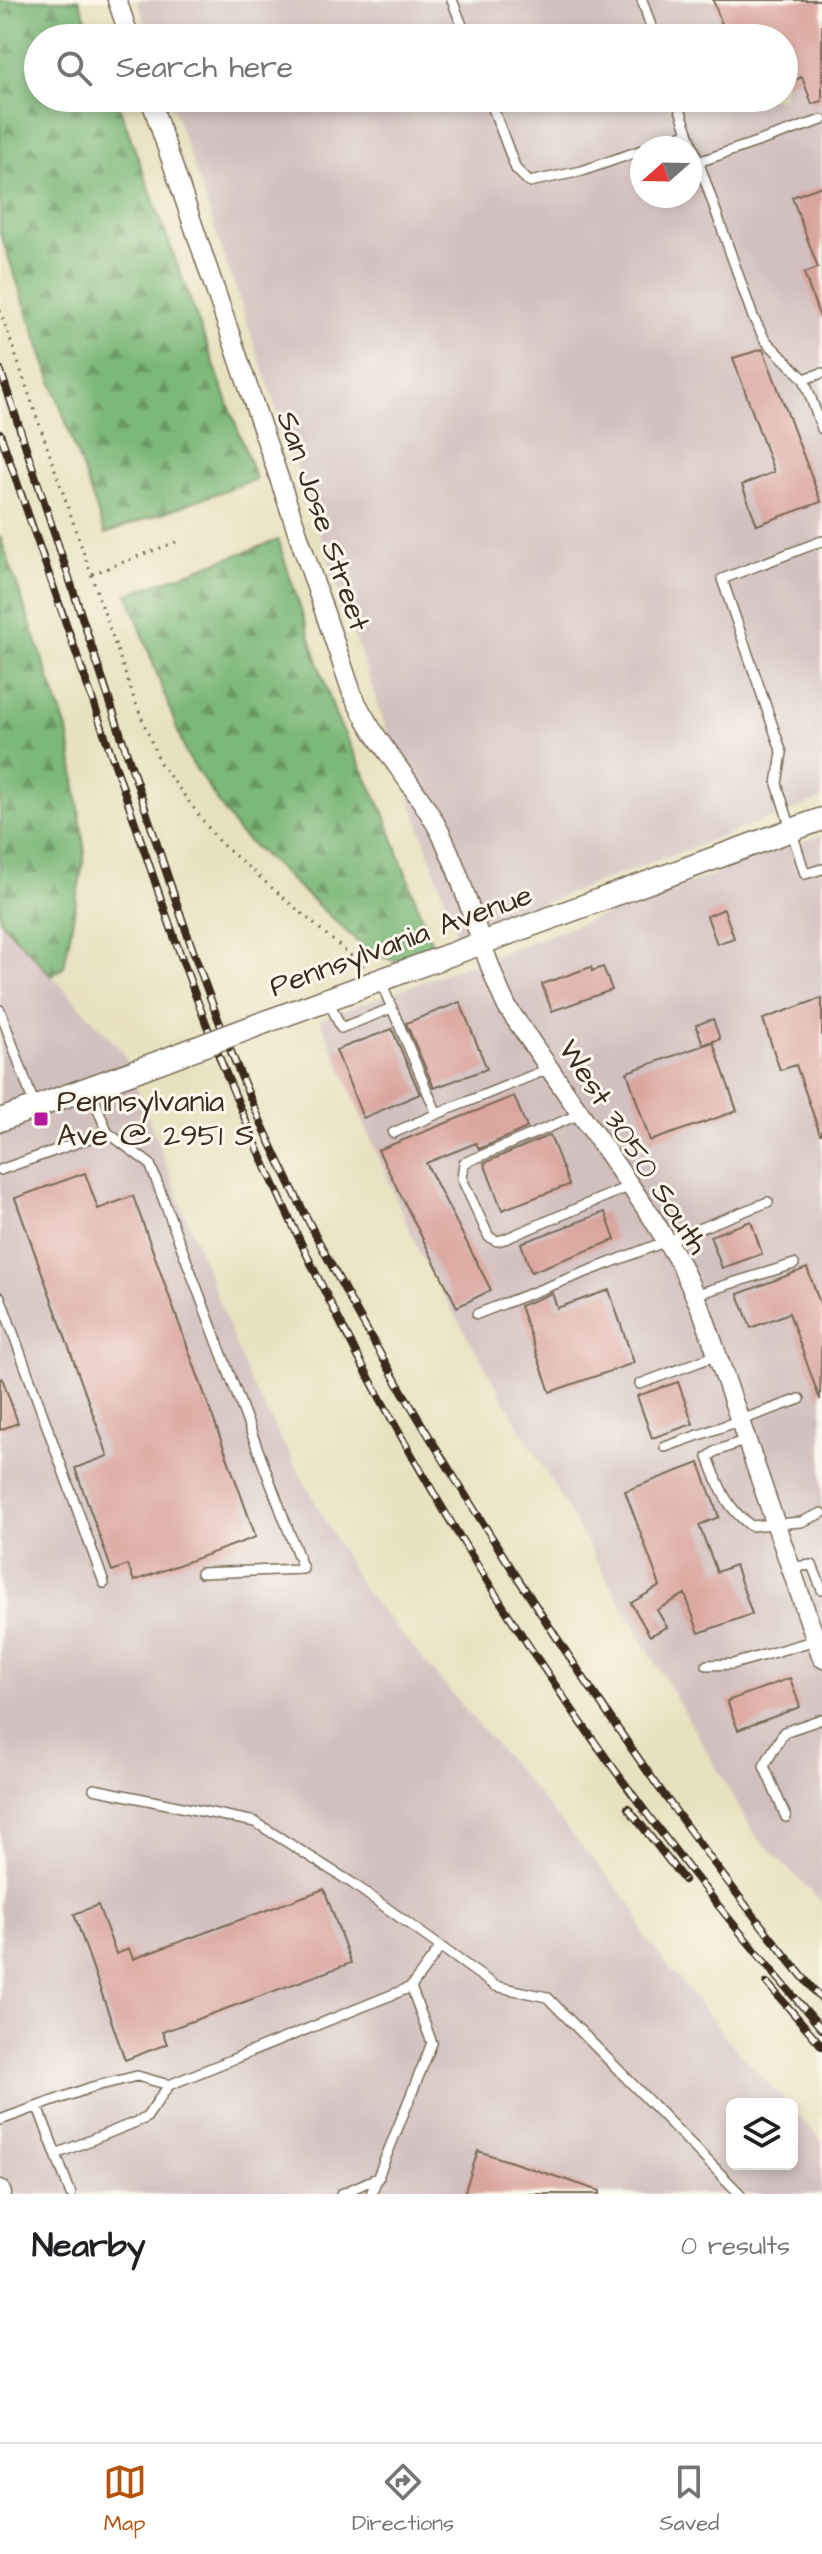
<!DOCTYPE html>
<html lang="en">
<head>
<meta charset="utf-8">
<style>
	:root { --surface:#fff; --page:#f2f2f2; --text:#202124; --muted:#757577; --line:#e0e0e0; --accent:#b45309 }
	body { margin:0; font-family:"Architects Daughter",sans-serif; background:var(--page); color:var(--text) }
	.controls { position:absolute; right:24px; bottom:24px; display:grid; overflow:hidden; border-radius:12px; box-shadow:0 4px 12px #0003 }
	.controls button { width:72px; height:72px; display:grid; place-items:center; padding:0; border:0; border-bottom:2px solid var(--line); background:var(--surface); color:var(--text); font:40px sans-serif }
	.compass { position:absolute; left:630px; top:136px; width:72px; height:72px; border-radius:50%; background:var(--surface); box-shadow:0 4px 12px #0003; rotate:250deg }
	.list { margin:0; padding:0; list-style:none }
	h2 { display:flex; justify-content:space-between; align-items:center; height:104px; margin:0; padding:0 32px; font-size:34px }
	h2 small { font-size:26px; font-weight:400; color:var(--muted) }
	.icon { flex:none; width:44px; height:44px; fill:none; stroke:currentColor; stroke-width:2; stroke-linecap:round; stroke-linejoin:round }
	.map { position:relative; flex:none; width:822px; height:2194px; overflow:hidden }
	.search { position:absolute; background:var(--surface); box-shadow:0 4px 12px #0003; left:24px; right:24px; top:24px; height:88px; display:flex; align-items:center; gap:20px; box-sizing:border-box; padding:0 28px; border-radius:44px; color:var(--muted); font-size:30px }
	.sheet { height:248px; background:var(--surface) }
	nav { display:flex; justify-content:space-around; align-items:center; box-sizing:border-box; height:112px; border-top:2px solid var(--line); background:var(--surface); font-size:22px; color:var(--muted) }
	nav a { display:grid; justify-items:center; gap:4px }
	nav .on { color:var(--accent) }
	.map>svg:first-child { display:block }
</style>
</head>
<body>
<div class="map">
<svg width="822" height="2194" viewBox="0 0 822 2194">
	<defs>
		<pattern id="forest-firs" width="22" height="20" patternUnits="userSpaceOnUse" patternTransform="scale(2)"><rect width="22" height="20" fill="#7cb878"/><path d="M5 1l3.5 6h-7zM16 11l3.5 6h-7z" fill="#679662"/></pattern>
	</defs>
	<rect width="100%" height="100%" fill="#fbf7ec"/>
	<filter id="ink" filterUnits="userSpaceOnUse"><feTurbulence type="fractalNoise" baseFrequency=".0125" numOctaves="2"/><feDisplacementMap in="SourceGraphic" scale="16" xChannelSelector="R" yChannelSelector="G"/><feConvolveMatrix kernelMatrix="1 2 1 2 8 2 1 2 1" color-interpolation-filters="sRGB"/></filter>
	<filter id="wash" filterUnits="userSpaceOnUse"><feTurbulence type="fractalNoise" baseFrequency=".006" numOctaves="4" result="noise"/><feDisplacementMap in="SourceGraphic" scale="32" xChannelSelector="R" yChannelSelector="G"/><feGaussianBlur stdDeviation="1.8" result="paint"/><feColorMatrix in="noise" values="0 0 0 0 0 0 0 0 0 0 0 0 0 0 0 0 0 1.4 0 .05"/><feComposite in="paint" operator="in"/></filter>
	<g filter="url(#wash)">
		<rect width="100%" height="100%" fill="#e8e1bf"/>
		<path fill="#d2bfbf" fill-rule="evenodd" d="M 137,0 L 822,0 L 822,799 L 457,935 L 170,98 L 784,98 L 784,38 L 150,38 ZM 642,148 L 690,148 L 690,196 L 642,196 Z
			M 822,835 L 822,1903 L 755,1835 L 419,1252 L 320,1019 Z
			M 0,920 L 123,1052 L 249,1380 L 362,1588 L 637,1911 L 643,1935 L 736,2049 L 788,2104 L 732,2104 L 732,2164 L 792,2164 L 792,2109 L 822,2141 L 822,2194 L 0,2194 Z"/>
		<path fill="url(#forest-firs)" stroke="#5c714b" stroke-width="2" d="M 0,0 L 79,0 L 93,38 L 38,38 L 38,98 L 116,98 L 256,479 L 105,534 L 0,233 Z
			M 0,536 L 69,736 L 85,853 L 64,967 L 52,976 L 0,920 Z
			M 278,540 L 336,717 L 384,813 L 433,948 L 395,961 L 370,953 L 238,832 L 186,754 L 128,594 Z"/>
		<g id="blocks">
			<path fill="#daa59e" d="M 713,0 L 822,0 L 822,101 L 812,104 L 802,77 L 784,84 L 784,38 L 727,38 Z
				M 822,186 L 822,318 L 820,318 L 804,273 L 818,268 L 792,197 Z
				M 763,349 L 821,502 L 757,525 L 742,485 L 774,472 L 733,358 Z
				M 724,909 L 734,938 L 717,944 L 707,916 Z
				M 591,967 L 592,971 L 603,967 L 612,990 L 552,1011 L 542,984 Z
				M 822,998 L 822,1134 L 820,1134 L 796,1065 L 780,1070 L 763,1019 Z
				M 460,1002 L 487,1069 L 434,1088 L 406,1023 Z
				M 713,1019 L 720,1039 L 703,1044 L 696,1025 Z
				M 392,1029 L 420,1094 L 363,1118 L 336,1050 Z
				M 713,1042 L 737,1111 L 650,1141 L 627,1072 Z
				M 514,1096 L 527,1128 L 479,1149 L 476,1143 L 426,1163 L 491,1290 L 457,1307 L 378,1150 Z
				M 550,1135 L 569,1185 L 502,1210 L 484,1163 Z
				M 85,1173 L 98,1209 L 133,1196 L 256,1537 L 134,1581 L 128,1565 L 112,1571 L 75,1468 L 108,1456 L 15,1198 Z
				M 605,1212 L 615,1240 L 531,1272 L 521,1243 Z
				M 751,1221 L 762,1254 L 722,1268 L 710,1236 Z
				M 807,1268 L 822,1309 L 820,1400 L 789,1313 L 751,1328 L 738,1294 Z
				M 609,1290 L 634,1363 L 550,1392 L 520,1306 L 552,1293 L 557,1308 Z
				M 2,1378 L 18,1423 L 0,1430 L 0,1379 Z
				M 678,1382 L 693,1424 L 652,1438 L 637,1396 Z
				M 699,1463 L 719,1517 L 699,1525 L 717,1572 L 735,1565 L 752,1614 L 699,1633 L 685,1594 L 657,1610 L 667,1627 L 650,1636 L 631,1603 L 660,1586 L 625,1491 Z
				M 790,1678 L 800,1707 L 738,1730 L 727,1701 Z
				M 324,1889 L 351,1963 L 162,2032 L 167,2044 L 125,2060 L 74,1914 L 98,1905 L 116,1954 L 129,1949 L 133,1959 Z
				M 478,2151 L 600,2191 L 600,2194 L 464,2194 Z"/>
		</g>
	</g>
	<g filter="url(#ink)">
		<use href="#blocks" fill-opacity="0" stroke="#786a56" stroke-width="2"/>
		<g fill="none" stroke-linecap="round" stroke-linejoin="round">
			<g stroke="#786a56" stroke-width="12">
				<path id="service" d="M 452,0 L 467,38
					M 642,0 L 655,38
					M 489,98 L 516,169 L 529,182 L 582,171 L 642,150
					M 676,98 L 753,317 L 765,340 L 804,379
					M 647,148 L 688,133
					M 698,162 L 822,120
					M 822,373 L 804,379 L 822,429
					M 822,541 L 722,579 L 782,753 L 777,784 L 805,874 L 822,869
					M 380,980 L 437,1114 L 548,1069
					M 328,999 L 341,1028 L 392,1008
					M 0,1010 L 35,1107
					M 580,1114 L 464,1163 L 462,1179 L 489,1237 L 497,1241 L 505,1239 L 630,1186
					M 107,1132 L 150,1164 L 303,1569 L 201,1573
					M 393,1133 L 437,1114
					M 0,1170 L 107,1132 L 90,1088
					M 694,1295 L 794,1264
					M 0,1297 L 104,1583
					M 477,1314 L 768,1202
					M 640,1384 L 717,1355
					M 746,1440 L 716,1451 L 708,1457 C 719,1486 726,1508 751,1526 L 801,1522 L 822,1513
					M 665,1447 L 800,1399
					M 791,1567 L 812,1565 L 822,1590
					M 707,1665 L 733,1664 L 816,1640
					M 94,1789 L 255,1822 L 352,1883 L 495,1986 L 547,1997 L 740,2194
					M 786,1817 L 764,1766 L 784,1732 L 822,1719
					M 38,2107 L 71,2194
					M 0,2120 L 92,2087 L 137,2076 L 169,2085 L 411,1987 L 440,1948
					M 56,2154 L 146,2118 L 169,2085
					M 341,2194 L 379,2177
					M 371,2194 L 432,2043 L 411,1987"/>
			</g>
			<g stroke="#786a56" stroke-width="21">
				<path id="minor" d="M 117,0 L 130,38
					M 150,98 L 352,693 C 375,744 416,784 441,834 C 468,889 480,951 507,1007 L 651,1216 L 681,1265 L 703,1314 L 822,1658
					M 0,2189 L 2,2194"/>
			</g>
			<g stroke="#786a56" stroke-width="25">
				<path id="tertiary" d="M 268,1021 L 822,819
					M 0,1120 L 138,1070"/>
			</g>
			<path stroke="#786a56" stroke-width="3" stroke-dasharray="2 6" stroke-linecap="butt" d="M 0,310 L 133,696 L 160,763 L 219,842 L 365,968
				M 92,574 L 176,542"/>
			<use href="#service" stroke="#fff" stroke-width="9"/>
			<use href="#minor" stroke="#fff" stroke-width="18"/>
			<use href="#tertiary" stroke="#fff" stroke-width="22"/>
			<g stroke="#3b2a1e" stroke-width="8">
				<path id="rail" d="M 0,369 C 50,518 98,668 148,817 C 179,911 210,1005 249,1095 C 323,1266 419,1424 519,1580 C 613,1725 710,1867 822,2000
					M 0,433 C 43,559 87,685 131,811 C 161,900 191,989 227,1076 C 371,1426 573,1746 822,2029
					M 628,1808 L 684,1880
					M 767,1983 L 822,2046"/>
			</g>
			<use href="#rail" stroke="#fbf7ec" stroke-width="5" stroke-dasharray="15" stroke-linecap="butt"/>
			<g stroke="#786a56" stroke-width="25" stroke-linecap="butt">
				<path id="tertiary-bridge" d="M 138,1070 L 268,1021"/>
			</g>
			<use href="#tertiary-bridge" stroke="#fff" stroke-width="22"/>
		</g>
	</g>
	<rect fill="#b5179e" stroke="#fbf7ec" stroke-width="3" x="33" y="1111" width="16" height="16" rx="4"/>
	<g text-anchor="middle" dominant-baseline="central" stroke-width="6" stroke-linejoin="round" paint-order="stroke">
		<g font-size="30" fill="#3b2a1e" stroke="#fbf7ec">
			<text transform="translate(323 521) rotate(71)">San Jose Street</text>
			<text transform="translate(401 941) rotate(-20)">Pennsylvania Avenue</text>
			<text transform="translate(633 1147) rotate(57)">West 3050 South</text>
		</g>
		<g font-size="30" fill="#3b2a1e" stroke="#fbf7ec" text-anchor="start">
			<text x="57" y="1102">Pennsylvania<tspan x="57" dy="34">Ave @ 2951 S</tspan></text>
		</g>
	</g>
</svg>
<div class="controls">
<button><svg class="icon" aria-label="layers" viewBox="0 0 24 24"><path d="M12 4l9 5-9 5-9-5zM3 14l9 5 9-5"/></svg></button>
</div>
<svg class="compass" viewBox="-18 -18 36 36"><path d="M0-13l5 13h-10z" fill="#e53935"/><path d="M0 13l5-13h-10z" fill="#757577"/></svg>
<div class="search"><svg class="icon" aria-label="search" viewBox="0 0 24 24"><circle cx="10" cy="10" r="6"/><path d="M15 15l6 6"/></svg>Search here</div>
</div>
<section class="sheet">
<h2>Nearby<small>0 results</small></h2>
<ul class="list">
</ul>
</section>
<nav>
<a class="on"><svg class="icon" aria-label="map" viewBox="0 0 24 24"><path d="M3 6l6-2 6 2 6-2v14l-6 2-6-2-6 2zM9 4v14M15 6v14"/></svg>Map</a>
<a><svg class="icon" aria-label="directions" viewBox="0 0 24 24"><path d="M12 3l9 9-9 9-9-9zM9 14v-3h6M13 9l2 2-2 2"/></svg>Directions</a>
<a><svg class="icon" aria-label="saved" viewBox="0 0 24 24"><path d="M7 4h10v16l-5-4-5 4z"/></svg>Saved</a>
</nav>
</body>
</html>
